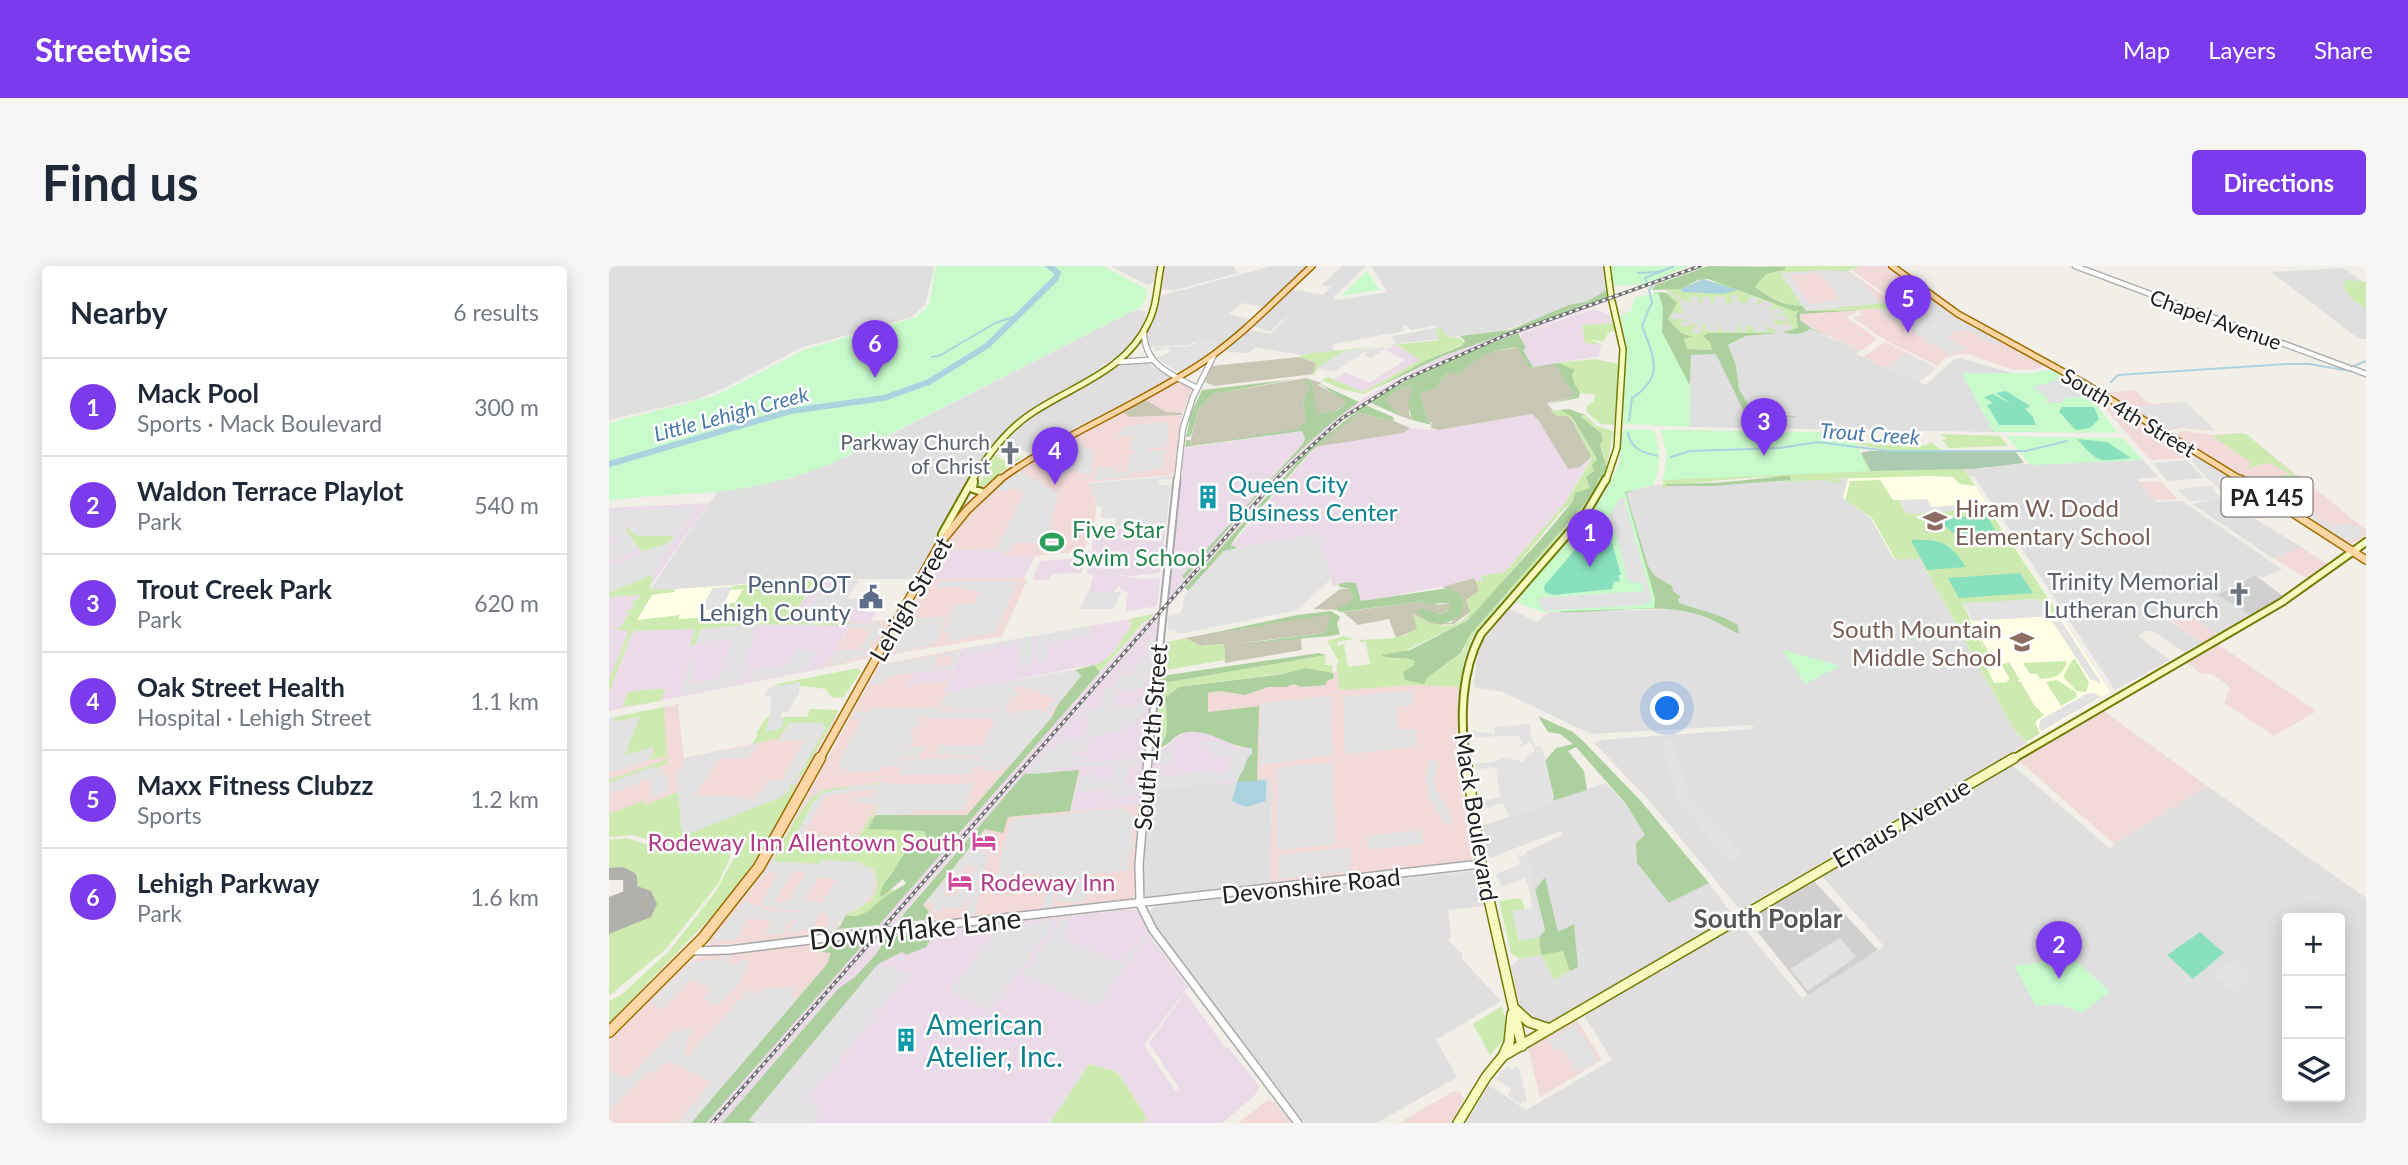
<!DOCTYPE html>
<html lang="en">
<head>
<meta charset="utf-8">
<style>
	:root { --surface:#fff; --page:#f6f6f7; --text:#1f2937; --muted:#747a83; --line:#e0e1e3; --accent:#7c3aed }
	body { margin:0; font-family:Lato,sans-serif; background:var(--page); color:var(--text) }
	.controls { position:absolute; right:21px; bottom:21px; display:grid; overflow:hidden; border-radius:7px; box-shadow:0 4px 18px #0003 }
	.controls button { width:63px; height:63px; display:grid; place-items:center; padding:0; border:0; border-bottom:2px solid var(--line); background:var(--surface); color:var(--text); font:35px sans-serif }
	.you { position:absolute; left:1059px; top:443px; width:24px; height:24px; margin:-18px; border:5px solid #fff; border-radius:50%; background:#1a73e8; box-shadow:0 0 0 10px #1a73e833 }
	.badge { display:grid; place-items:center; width:46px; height:46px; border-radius:50%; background:var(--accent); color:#fff; font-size:23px; font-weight:700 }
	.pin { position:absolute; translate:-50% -58px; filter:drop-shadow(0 2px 4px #0008) }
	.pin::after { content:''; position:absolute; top:37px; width:24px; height:21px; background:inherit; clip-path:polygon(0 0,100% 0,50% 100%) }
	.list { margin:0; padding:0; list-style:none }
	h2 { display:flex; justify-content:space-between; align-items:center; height:91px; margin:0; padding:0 28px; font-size:30px }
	h2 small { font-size:23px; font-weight:400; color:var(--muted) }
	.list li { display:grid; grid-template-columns:46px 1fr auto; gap:21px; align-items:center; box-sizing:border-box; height:98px; padding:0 28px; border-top:2px solid var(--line) }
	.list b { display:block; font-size:26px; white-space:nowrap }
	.list p { margin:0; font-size:23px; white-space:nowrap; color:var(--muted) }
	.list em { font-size:23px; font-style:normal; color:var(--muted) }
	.icon { flex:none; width:38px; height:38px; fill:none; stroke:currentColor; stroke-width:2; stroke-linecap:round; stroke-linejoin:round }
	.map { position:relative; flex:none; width:1757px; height:857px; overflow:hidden; border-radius:7px }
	header { display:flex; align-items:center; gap:42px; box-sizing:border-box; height:98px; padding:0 35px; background:var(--accent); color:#fff }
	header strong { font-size:33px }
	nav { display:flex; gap:38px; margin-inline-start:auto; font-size:24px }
	.intro { display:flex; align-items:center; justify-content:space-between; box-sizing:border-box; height:168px; padding:0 42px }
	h1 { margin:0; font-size:49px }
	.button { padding:18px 32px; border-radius:7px; background:var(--accent); color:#fff; font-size:24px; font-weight:700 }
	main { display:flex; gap:42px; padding:0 42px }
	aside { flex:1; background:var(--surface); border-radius:7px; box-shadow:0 4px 18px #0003 }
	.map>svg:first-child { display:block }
</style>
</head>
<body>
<header>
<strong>Streetwise</strong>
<nav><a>Map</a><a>Layers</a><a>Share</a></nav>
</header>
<div class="intro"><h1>Find us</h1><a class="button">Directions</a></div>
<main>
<aside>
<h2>Nearby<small>6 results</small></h2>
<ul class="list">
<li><span class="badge">1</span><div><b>Mack Pool</b><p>Sports · Mack Boulevard</p></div><em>300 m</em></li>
<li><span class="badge">2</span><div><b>Waldon Terrace Playlot</b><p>Park</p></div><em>540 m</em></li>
<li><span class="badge">3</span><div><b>Trout Creek Park</b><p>Park</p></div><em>620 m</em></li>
<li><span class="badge">4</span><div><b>Oak Street Health</b><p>Hospital · Lehigh Street</p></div><em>1.1 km</em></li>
<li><span class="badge">5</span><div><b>Maxx Fitness Clubzz</b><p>Sports</p></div><em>1.2 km</em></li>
<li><span class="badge">6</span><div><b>Lehigh Parkway</b><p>Park</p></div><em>1.6 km</em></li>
</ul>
</aside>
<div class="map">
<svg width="1757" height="857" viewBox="0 0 1757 857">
	<rect width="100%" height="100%" fill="#f2efe9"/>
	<path fill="#e0dfdf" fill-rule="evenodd" d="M 0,0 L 323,0 L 325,4 L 316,38 L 303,51 L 191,82 L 114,123 L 89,133 L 0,154 Z
		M 501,0 L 549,0 L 544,17 L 538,19 Z
		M 556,0 L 624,0 L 629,7 L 565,24 L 555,24 L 551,21 Z
		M 663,0 L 700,0 L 655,41 L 633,37 L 619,48 L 641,53 L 609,81 L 585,76 L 580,79 L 539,81 L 539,67 L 551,30 Z
		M 733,0 L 757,0 L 724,32 L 732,34 L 778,26 L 762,0 L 995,0 L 999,24 L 977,36 L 893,65 L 787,78 L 783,70 L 828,62 L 826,59 L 802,64 L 798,59 L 793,60 L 795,65 L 724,78 L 724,85 L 692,89 L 647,81 L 641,86 L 634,87 L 611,85 L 638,63 L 661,68 L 694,36 L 662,65 L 641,60 L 680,23 L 714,29 L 722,21 L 713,19 Z
		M 1734,2 L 1752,14 L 1744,34 L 1757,42 L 1757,73 L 1750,73 L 1662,6 Z
		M 1080,18 L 1158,35 L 1185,45 L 1189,62 L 1178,67 L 1191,68 L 1201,63 L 1251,84 L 1247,88 L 1317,119 L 1344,94 L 1351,92 L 1407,108 L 1355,107 L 1355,112 L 1385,166 L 1081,161 L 1082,89 L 1107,88 L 1141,150 L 1189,149 L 1153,146 L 1140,140 L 1130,123 L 1127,99 L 1119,80 L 1136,70 L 1160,68 L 1133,69 L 1087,83 L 1077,83 L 1082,72 L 1059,54 L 1057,28 L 1057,24 Z
		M 526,44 L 536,45 L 537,51 L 527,70 L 513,87 L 480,110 L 426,140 L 392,169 L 372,195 L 306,313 L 206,313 L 40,325 L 108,226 L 183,212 L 240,190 Z
		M 524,96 L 539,97 L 562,112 L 420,187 L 405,179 L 393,178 L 421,151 L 501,103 Z
		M 1534,194 L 1549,211 L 1528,213 L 1546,236 L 1573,235 L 1673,303 L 1653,312 L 1647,309 L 1610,329 L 1641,349 L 1608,368 L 1574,345 L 1560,354 L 1593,377 L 1575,386 L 1544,365 L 1538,365 L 1529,370 L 1561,394 L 1506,424 L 1365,210 L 1360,210 L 1355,203 L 1381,202 L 1382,199 Z
		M 1577,194 L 1595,212 L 1558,215 L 1544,197 Z
		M 1196,212 L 1239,213 L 1234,233 L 1262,252 L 1285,293 L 1311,292 L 1405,464 L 1418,477 L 1131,644 L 1039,533 L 986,478 L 991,474 L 1145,463 L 1143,459 L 982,468 L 894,426 L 868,422 L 865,419 L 868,393 L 874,375 L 901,343 L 928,356 L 940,346 L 1075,343 L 1040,309 L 1015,225 L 1044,219 Z
		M 1614,231 L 1622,238 L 1692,281 L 1665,293 L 1583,238 Z
		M 1402,498 L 1502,583 L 1505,578 L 1598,520 L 1757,632 L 1757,857 L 857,857 L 880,819 L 917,844 L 1003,794 L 976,751 L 976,748 L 1049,705 L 1054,706 L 1060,699 L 1129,657 L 1132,658 L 1193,732 L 1269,684 L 1275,680 L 1212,609 ZM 1678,652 L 1731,652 L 1731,831 L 1678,831 Z
		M 660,511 L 663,525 L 661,619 L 537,631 L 533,618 L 541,524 Z
		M 996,517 L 1017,538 L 1036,570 L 1061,637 L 1100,617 L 1124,650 L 943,755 L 929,758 L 912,745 L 902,700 L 911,693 L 932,689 L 965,659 L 949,666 L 936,612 L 926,624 L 917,586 L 954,569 L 951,565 L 881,592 L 877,589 L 873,560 Z
		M 864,605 L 874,640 L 839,644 L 842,669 L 840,675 L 854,689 L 853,693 L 892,735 L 827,774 L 848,811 L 768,857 L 696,857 L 547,661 L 540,646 L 546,640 Z"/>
	<path fill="#f2dad9" d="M 1252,0 L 1279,0 L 1330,37 L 1438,100 L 1424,104 L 1404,104 L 1363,89 L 1351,88 L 1337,91 L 1329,100 L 1279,76 L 1244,52 L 1253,49 L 1250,46 L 1254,44 L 1285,43 L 1196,45 L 1169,6 L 1212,3 L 1238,4 L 1292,42 L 1297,42 L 1242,4 Z
		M 1246,45 L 1248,47 L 1237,51 L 1268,73 L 1253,85 L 1199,60 L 1191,54 L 1191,48 Z
		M 1276,76 L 1327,102 L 1310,116 L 1254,91 Z
		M 566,115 L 583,123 L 574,147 L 557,146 L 533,132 Z
		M 1526,124 L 1540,138 L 1577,136 L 1606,165 L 1573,162 L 1557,165 L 1497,127 Z
		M 1491,131 L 1499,133 L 1674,244 L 1650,253 L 1618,232 L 1580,192 L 1541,194 L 1488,133 Z
		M 510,145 L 521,151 L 573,149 L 565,209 L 480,216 L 487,241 L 486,255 L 475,285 L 426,290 L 397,290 L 373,284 L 334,284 L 358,246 L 406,203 Z
		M 1576,165 L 1601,169 L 1636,167 L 1693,213 L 1640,217 L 1563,168 Z
		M 1552,215 L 1559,223 L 1569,233 L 1545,234 L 1530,216 Z
		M 1699,217 L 1757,264 L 1757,270 L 1743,277 L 1737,277 L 1650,221 Z
		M 1692,281 L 1718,298 L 1698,312 L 1665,293 Z
		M 415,312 L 418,314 L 393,370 L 277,389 L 318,313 Z
		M 1574,345 L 1608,368 L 1593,377 L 1560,353 Z
		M 278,354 L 281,357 L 260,392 L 215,402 L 244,356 Z
		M 1607,377 L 1706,444 L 1706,446 L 1665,470 L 1615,437 L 1621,421 L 1603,408 L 1593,408 L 1575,395 Z
		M 352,383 L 336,427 L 466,404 L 472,410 L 448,440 L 443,451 L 358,549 L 263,549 L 285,589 L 262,635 L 237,649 L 231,656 L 229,666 L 102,680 L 101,673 L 142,624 L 166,589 L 270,399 Z
		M 779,393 L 815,418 L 851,419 L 848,472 L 863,595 L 661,619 L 663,525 L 660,511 L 648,512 L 649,440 L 598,446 L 599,427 L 610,425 L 636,429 L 659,421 L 718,415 L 725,412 L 724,407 L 728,405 L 738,409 Z
		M 71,438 L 69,440 L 75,492 L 171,472 L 176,451 L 228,451 L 184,529 L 73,580 L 0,553 L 0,452 Z
		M 1492,443 L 1598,520 L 1505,578 L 1409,494 Z
		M 531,538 L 525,630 L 522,634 L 314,657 L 320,645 L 314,639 L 376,563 L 399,551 Z
		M 227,675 L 218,698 L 82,857 L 0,857 L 0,776 L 80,696 L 92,690 Z
		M 968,754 L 993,794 L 931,831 L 919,782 Z
		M 843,826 L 851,826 L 855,833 L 844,857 L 790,857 Z
		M 659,834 L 667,837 L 682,857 L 629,857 Z"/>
	<path fill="#ebdbe8" d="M 1000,31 L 1001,35 L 826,99 L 780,123 L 736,152 L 678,206 L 558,343 L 575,182 L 693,165 L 696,172 L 694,178 L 585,297 L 575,313 L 690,185 L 725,153 L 758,130 L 834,90 Z
		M 985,43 L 1000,49 L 1006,58 L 995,57 L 976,77 L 992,79 L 990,90 L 924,101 L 914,84 L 912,68 Z
		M 786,78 L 812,94 L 754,126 L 724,114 L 737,106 L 760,117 L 796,94 L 776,84 Z
		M 923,148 L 971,201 L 983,190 L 956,237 L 896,307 L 873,310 L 875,315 L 869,316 L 865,312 L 851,315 L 851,317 L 751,336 L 747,317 L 740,316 L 724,320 L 710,267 L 629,282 L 622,280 L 706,181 L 793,167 L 801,162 L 826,164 Z
		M 100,237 L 40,322 L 24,365 L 179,357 L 208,313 L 250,314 L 238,333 L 263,332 L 255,346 L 267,346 L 262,355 L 243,356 L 215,402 L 0,445 L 0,242 Z
		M 557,259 L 551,307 L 520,310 L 497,307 L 531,313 L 551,312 L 548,340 L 516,346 L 519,326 L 513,325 L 510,320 L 504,326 L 480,326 L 485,308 L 478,307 L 479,299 L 475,299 L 472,307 L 443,308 L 440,314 L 423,314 L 431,295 L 481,291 L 486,265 Z
		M 334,284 L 373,284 L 395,286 L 397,290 L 426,290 L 415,312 L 318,313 Z
		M 544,348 L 548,348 L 549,354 L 531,538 L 461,545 L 469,504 L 415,508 L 303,637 L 272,676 L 267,688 L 246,711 L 230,722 L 113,857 L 97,857 L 409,498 Z
		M 521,353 L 522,362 L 497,396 L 334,428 L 348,399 L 352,383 Z
		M 344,402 L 337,416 L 310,417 L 308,420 L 297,421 L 304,407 Z
		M 575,466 L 593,466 L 611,472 L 630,482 L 644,482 L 643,488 L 638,492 L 628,516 L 541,524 L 544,484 L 554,483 Z
		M 523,643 L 528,644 L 543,673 L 579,721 L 535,779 L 566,825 L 570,822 L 540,777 L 576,726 L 616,781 L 611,785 L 619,781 L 651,821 L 645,830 L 613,857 L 533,857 L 538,852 L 511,810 L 506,805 L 480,798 L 441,857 L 129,857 L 291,668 Z"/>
	<path fill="#ffffe5" d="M 1355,203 L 1501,426 L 1418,477 L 1405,464 L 1311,293 L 1285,293 L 1262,252 L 1234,232 L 1240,210 L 1279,205 Z
		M 208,313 L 179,357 L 15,364 L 40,325 Z"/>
	<path fill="#d0d0d0" d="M 1646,309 L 1674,330 L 1641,349 L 1609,329 Z
		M 1204,614 L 1269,684 L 1199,729 L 1138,653 Z"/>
	<path fill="#c7c7b4" d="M 909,81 L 920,102 L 947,98 L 966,131 L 938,137 L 948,150 L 958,150 L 962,153 L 983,190 L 971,201 L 959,203 L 930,155 L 923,148 L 829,164 L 822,162 L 823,157 L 819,155 L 811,128 L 826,122 L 838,107 L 852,107 L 860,98 L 878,87 Z
		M 691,91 L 707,97 L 705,108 L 605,120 L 596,116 L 603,100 Z
		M 697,112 L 713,117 L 709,119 L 739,135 L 728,145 L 707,148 L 703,116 L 694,136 L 697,154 L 690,164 L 580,180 L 590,142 L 604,128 Z
		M 801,120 L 803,125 L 800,147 L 803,154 L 791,150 L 775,133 L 792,122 Z
		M 535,133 L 557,146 L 573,147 L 573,149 L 521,151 L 511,145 Z
		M 750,147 L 785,155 L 801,162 L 794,167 L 706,181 Z
		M 865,312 L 871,322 L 867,329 L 861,331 L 861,346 L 845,358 L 825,359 L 804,348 L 809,363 L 787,372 L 780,353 L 749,359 L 734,346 L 816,335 L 830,339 L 841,337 L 841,343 L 835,347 L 824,348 L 812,342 L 836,357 L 842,357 L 855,342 L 853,330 L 833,321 Z
		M 731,323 L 740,323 L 744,331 L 742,336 L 728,344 L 705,343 Z
		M 713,348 L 723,348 L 716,367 L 632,377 L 692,372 L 693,384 L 616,397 L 615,378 L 591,380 L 576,372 Z"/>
	<path fill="#cdebb0" d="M 1154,0 L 1253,0 L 1238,5 L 1251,14 L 1251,15 L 1232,16 L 1250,14 L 1236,5 L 1172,7 L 1197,45 L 1283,36 L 1293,42 L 1196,45 L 1155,28 L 1146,21 L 1157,8 L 1173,5 Z
		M 1740,14 L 1757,16 L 1757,42 L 1744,34 L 1734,21 L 1736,15 Z
		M 1111,16 L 1155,35 L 1158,35 L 1192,45 L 1187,49 L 1189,62 L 1182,66 L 1172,65 L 1185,63 L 1180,57 L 1167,59 L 1164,53 L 1180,56 L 1177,50 L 1162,49 L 1176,47 L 1171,42 L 1159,44 L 1166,39 L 1157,35 L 1147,39 L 1150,33 L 1139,31 L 1138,37 L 1130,37 L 1127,29 L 1121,29 L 1125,37 L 1117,37 L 1116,30 L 1105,31 L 1106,37 L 1102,37 L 1101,31 L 1093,31 L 1094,37 L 1090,37 L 1090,31 L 1081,31 L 1082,37 C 1074,36 1067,27 1057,24 C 1075,21 1091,17 1111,16 Z
		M 1045,26 L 1059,27 L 1069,32 L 1074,47 L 1061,47 L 1063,53 L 1081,54 L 1071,56 L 1074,61 L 1089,57 L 1082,66 L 1091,68 L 1093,58 L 1097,59 L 1096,64 L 1110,66 L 1108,59 L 1111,59 L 1113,66 L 1129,66 L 1127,59 L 1130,59 L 1133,67 L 1136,68 L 1139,60 L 1136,59 L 1142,59 L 1146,66 L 1159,65 L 1156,59 L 1169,66 L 1133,69 L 1099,67 L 1096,73 L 1101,76 L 1104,84 L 1077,83 L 1075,73 L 1082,72 L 1072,67 L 1058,53 L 1067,39 L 1056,29 Z
		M 1005,57 L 1007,64 L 999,67 L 995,75 L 981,74 L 994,79 L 976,77 L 973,59 Z
		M 832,62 L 838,71 L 851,72 L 856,77 L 816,95 L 755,128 L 732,123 L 713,114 L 719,111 L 754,126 L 811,94 L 787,78 L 738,85 L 708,102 C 709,104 705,108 703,109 L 707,97 L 691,91 L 696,88 L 830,74 L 826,63 Z
		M 985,93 L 1010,98 L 1005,159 L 992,158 L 978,146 L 978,140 L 985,135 L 986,129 L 972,127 L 965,117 L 963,108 L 949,97 Z
		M 951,144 L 963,151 L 988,194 L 981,222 L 953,245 L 873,341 L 859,354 L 779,393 L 799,391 L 806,395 L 807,414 L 815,418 L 819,411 L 853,387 L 861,369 L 984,228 L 990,212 L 994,210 L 975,242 L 864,370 L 855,394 L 851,421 L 806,419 L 731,424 L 727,398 L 730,396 L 718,375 L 735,370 L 745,373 L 728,376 L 729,380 L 738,377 L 735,379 L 739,401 L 761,398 L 757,376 L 751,376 L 751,374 C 770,372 792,376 808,362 L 803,347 C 821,359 846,368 861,346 L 857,334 L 870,325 L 867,316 L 874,315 L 872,310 L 896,306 L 956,237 L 983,192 L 962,153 L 958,150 L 948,150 L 942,145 Z
		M 976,149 L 988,160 L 1004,165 L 998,203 L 991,178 L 994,173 L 985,161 L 970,150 Z
		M 1052,164 L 1242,167 L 1248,177 L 1274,177 L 1274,182 L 1275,179 L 1307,180 L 1309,177 L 1316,180 L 1322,176 L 1332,184 L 1275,184 L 1246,178 L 1234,182 L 1252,187 L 1262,205 L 1355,203 L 1366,220 L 1351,218 L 1344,211 L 1320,210 L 1218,213 L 1231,214 L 1230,218 L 1215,214 L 1172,216 L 1183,212 C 1142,208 1100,218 1058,218 L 1057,222 L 1053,223 L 1058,189 Z
		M 1632,167 L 1637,168 L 1692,214 C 1684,215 1678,215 1672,209 L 1682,209 C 1659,194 1659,194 1636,205 L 1642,200 L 1640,195 L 1603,170 Z
		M 1331,168 L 1391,170 L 1399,180 L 1340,182 L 1333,174 L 1338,173 Z
		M 385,189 C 401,198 397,195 415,190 L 375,220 L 369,221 Z
		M 1271,214 L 1284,234 L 1290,234 L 1297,247 L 1379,242 L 1451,350 L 1442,347 L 1430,333 L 1354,338 C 1363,355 1365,369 1377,385 L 1363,360 L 1369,358 L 1370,360 L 1366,361 L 1381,389 L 1377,385 L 1378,389 L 1372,390 L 1385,417 L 1402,416 L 1397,415 L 1401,413 L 1390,395 L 1395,398 L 1400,396 L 1411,414 L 1408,415 L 1412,416 L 1425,439 L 1435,449 L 1426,456 L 1431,468 L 1417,476 L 1405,464 L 1311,293 L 1286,293 L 1263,252 L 1236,234 L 1241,215 Z
		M 20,262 L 23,267 L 65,270 L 61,276 L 33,286 L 16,264 Z
		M 44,308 L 41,324 L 66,323 L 65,326 L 43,329 L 28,354 L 71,349 L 69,353 L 88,352 L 96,348 L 94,352 L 108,351 L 115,337 L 126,337 L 134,323 L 123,324 L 124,320 L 77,323 L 206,313 L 181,356 L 244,356 L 235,359 C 185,359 140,356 91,364 L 86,378 L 81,380 L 85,363 L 24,365 L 0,426 L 0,414 L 20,365 L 0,363 L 11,362 L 21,346 L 14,346 L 23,343 L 26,338 L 20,337 L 28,334 L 32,329 L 0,331 L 0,327 Z
		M 544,348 L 540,355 L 536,355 L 491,406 L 485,399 C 506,393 508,377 522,362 L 521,353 Z
		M 576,372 L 591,380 L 615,378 L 616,394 L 551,405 L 554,377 Z
		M 717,389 L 716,399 L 723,399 L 724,407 L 693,405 L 570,421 L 556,440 C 560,455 559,477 544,484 L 549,418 Z
		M 1466,393 L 1480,416 L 1477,426 L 1468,425 L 1454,411 L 1463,394 Z
		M 1456,395 L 1458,397 C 1451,411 1447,412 1431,413 L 1428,408 L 1421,408 L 1414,397 Z
		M 249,402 L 252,405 L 235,431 L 223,432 L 217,423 L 191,420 L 191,417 L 164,421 L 168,418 Z
		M 1448,414 L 1467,426 L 1468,431 L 1452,440 L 1437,416 Z
		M 45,423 L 56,423 L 52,435 L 13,441 L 19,426 Z
		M 55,441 L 58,496 L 46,503 L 45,500 L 0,517 L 0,514 L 56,494 L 57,490 L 41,494 L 45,485 L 44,481 L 14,490 L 30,451 L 4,456 L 6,451 Z
		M 201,443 L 230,444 L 193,510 L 185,511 L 216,461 L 174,465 L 171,472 L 143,478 L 149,468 L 146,468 L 158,451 L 161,449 L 157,465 L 170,451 L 198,451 Z
		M 270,516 L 269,522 L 268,519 L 252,519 L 208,532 L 211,533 L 205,535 L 181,582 L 243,584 L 267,540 L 260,563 L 315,565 L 319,575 C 303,595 274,601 273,630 L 282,622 L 287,625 C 270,634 258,655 237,649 L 262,635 L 269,620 L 265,604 L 255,600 L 257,596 L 250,600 L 214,594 L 211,598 L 168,596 L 165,593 C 175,575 195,530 216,524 C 233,520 253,521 270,516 Z
		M 187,518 L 183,529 L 189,521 L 188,523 L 152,586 L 116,637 L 0,757 L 0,735 L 12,729 L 60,685 L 105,628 L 125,592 L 124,573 L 117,570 L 71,583 L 24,569 L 0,571 L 0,548 L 36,534 L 36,539 L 69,526 L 73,565 L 79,565 L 172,531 L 181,524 L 180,519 Z
		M 18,572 L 64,587 L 118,577 L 122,590 L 109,618 L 57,683 L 0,730 L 0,657 L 28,645 L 26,609 L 17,603 L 0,605 L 0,574 Z
		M 912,632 L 916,643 L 904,645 L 910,675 L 930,671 L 932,688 L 954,685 L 961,705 L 945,714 L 932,689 L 911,693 L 902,687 L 890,635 Z
		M 893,740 L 897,757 L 896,773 L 881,789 L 864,758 Z
		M 480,798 L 506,805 L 511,810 L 538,852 L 533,857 L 441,857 Z"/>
	<path fill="#add19e" d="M 1099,0 L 1176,1 L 1176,4 L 1157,8 L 1146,21 C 1158,31 1177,40 1193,40 L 1197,45 L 1257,44 L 1191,48 L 1191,54 L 1202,62 L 1221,70 L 1201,63 C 1193,69 1183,69 1174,66 L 1189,62 L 1187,49 L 1190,44 L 1185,45 L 1099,13 L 1089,14 L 1072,23 L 1043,24 L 1046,19 Z
		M 995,23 L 1000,31 L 834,90 L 763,124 L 816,95 L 854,79 L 856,75 L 851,70 L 901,64 L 960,39 L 977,36 L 995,26 Z
		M 1045,26 L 1057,27 L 1068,37 L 1059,53 L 1072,67 L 1083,71 L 1075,73 L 1078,83 L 1103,84 L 1101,76 L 1094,70 L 1099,67 L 1169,67 L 1137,70 L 1119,79 L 1127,99 L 1130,123 L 1140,140 L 1153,146 L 1190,151 L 1144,150 L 1138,152 L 1107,88 L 1082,89 L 1081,120 L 1054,71 Z
		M 909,67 L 917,82 L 914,84 L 924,101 L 949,97 L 966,104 L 963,108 L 965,117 L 971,126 L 970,132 L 938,138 L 966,131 L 947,99 L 920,102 L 908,81 C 885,84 868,90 852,107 L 838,107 L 826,122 L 811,128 L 819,155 L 823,159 L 803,154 L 799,137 L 803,125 L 801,120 L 792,122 L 776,133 L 791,150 L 760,136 L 826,99 Z
		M 686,113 L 604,128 L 590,142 L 582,170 L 577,171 L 582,147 L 593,124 Z
		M 697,114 L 703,116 L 708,148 L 728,145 L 738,136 L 709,117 L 750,136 C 681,184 631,252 575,313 L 573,310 L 694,178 L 696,172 L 693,165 L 576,181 L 577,174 L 581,174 L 581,180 L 690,163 L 697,154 L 694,136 L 701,120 L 695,116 Z
		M 756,139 L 784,151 L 785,155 L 750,147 L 702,185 L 630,267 L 622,279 L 629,282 L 615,285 L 579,325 L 576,322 L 700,183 Z
		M 960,143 L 976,149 L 971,150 L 992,167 L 994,173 L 991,179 L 998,203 L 994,210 L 990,212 L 984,228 L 861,369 L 852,387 L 819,411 L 815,418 L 796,414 L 794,406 L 804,400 L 806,395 C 795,389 783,395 772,389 L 801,384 L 859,354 L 939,265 L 964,235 L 966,227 L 981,222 L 977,211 L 985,205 L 983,199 L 988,193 L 963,151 L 951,144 Z
		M 1176,210 L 1181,210 L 1182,214 L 1104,220 L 1055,220 L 1058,218 L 1108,217 Z
		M 1016,221 L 1024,224 L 1017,227 L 1039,300 L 1046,310 L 1063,320 L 1064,325 L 1072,331 L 1069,333 L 1070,337 L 1114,351 L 1129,359 L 1130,368 C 1117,362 1104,353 1091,349 C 1046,335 996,348 951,346 Z
		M 740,316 L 747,317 L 752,335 L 840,322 L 853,330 L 855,342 C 846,362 820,362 807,345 L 812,342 C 824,344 829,353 841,343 L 841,337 L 817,338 L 816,335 L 731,346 L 728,344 C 732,338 741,339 744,331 L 740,323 L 731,321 L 729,318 Z
		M 722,345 L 731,351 L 728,358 L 731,368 L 722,370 L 631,378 L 716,367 L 722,348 L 589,370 L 688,349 Z
		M 710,387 L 717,389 L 549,418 L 550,413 L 559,409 Z
		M 485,399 L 491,406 L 270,659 L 229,663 L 237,649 C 255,654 264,640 277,630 C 283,626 290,622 297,618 L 294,613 L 273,631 L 271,629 C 273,617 278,614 285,604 C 296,588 294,583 315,580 L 319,575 L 315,565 L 259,563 L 266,549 L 358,549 L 443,451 L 448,440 L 472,410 L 466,404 Z
		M 697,402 L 724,407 L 725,412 L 718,415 L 716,419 L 692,421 L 685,418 L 677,421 L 659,421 L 636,429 L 610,425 L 599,427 L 599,446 L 650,440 L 648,515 L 628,516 L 638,492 L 643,488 L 643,482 C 620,482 603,463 578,466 C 564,468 559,483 544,484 C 564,475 557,449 556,432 L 570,421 L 674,408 Z
		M 929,450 L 964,466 L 975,476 L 1031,534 L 1100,617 L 1060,637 L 1028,597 L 1027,577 L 1036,569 L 1017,538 L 967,481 L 959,485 L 975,505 L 978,524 L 943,535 L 945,531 L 935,496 L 947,482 L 964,478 L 951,468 L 939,466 Z
		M 470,504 L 461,545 L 399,551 L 394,567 L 376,563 L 314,639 L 320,645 L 316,654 L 287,657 L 415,508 Z
		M 936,611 L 949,666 L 965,658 L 969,701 L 961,705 L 954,685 L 932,689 L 930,671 L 936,664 L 926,624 Z
		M 325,667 L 317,681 L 298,689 L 293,686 L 269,698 L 140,854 L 147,857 L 113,857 L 230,722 L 246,711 L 267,688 L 277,671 Z
		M 259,673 L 97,857 L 82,857 L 218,698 L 222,687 L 201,685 L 201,679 Z"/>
	<path fill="#aacbaf" d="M 1260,185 L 1406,185 L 1415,197 L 1363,203 L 1262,205 L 1252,187 Z"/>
	<path fill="#c8facc" d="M 327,0 L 494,0 L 537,23 L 539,28 L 532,41 L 222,198 C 185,212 147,222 107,226 C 71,229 36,229 0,235 L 0,157 L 108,129 L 197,83 L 308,51 L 320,39 Z
		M 1000,0 L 1080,0 L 1036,18 L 1004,20 Z
		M 758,5 L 771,24 L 732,30 L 733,29 Z
		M 1049,26 L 1054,41 L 1053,66 L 1081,120 L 1081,161 L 1014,158 L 1018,83 L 1012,49 L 1022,45 L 1026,32 Z
		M 1444,103 L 1471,118 L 1509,167 L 1385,166 L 1355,112 L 1355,107 L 1424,107 Z
		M 1017,163 L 1045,164 C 1052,184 1052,200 1044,219 L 1016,226 L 1046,333 L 1045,342 L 933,346 L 907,336 L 996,227 L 1010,197 L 1014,165 Z
		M 1052,164 L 1242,167 L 1260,205 L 1054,214 L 1058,189 Z
		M 1398,170 L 1514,172 L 1534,194 L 1424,199 L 1420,198 Z
		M 1174,384 L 1231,400 L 1196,418 Z
		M 1451,680 L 1501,726 L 1473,747 L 1450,738 L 1427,740 L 1405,700 L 1431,696 Z"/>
	<path fill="#88e0be" d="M 1397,125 L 1421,140 L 1416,143 L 1424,151 L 1427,159 L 1390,159 L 1378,139 L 1384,137 L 1375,131 L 1384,128 L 1403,139 L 1387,127 Z
		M 1453,141 L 1485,141 L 1490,153 L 1481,162 L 1467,164 L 1450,146 Z
		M 1468,173 L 1498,176 L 1522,192 C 1488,195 1492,199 1468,173 Z
		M 1378,250 L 1395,279 C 1367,279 1347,276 1330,252 Z
		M 1001,270 L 1012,309 L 1009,309 L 1011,315 L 1005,316 L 1003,323 L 944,329 L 936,326 L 935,320 L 977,271 Z
		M 1302,274 C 1331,273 1341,276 1357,301 L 1318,304 Z
		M 1411,307 L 1424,327 L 1350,332 L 1339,312 Z
		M 1591,666 L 1615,687 L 1584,713 L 1558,689 Z"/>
	<path fill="#e2e2e2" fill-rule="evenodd" d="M 1211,4 L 1237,5 L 1258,18 L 1255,18 L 1269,35 L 1281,34 L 1288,38 L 1275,37 L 1197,45 L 1171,7 ZM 1209,7 L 1226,25 L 1230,34 L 1201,38 L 1187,18 L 1184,18 L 1186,17 L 1181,9 Z
		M 1286,14 L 1298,23 L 1306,22 L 1333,40 L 1331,41 L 1335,41 L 1393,76 L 1385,79 L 1357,63 L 1337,71 L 1357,83 L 1341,89 L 1268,44 L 1307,41 L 1299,34 L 1309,34 L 1306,31 L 1308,29 L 1291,25 L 1278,16 Z
		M 593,72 L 611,76 L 596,90 L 572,105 L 567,105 L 548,92 L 561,86 L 559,82 L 546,85 L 545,82 L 582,80 Z
		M 775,81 L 775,84 L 762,92 L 755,89 L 758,86 L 754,87 L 728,104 L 721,106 L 707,102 L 734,86 Z
		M 1298,87 L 1309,93 L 1327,102 L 1310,116 L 1277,101 Z
		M 1455,109 L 1462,118 L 1468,119 L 1465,120 L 1474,130 L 1455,133 L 1453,137 L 1437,137 L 1439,132 L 1424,121 L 1446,115 L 1446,113 Z
		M 1577,136 L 1606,164 L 1570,161 L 1556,163 L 1521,141 Z
		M 557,156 L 557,159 L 560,158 L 558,181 L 539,182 L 538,185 L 557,184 L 555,202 L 523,207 L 522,210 L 485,214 L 487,201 L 508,201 L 507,207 L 519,205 L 522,187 L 528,186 L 528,184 L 522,184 L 525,169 L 510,172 L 509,166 L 523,159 Z
		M 460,172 L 485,186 L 482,208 L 475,209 L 464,203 L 448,213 L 439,208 L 462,193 L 451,187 L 455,184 L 451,181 L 460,176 L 457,174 Z
		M 1586,188 L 1620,210 L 1611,211 L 1613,213 L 1621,211 L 1626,214 L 1612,219 L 1620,227 L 1647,227 L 1672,243 L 1665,246 L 1656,240 L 1649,243 L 1655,248 L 1648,251 L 1624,236 L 1602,215 L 1602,212 L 1598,212 L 1581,193 Z
		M 407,203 L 449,227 L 438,272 L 430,277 L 405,277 L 402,284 L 395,286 L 374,286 L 373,283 L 387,283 L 415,227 L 407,222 L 400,225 L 382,224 Z
		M 563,210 L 563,213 L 550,214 L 549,219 L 562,219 L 557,257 L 506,261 L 506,252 L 491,252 L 493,241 L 488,241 L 480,217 Z
		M 1602,219 L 1612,233 L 1580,235 L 1568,224 Z
		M 1011,232 L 1015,232 L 1043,333 L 1041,336 L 1034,339 L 934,345 L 929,332 L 1035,325 L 1033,318 L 1019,315 L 1007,266 L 1003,265 L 999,251 Z
		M 1318,233 L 1322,241 L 1350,239 L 1379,242 L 1308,248 L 1297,247 L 1290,234 Z
		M 88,241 L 44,308 L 0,327 L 0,300 L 61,276 L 65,270 L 30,270 L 23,267 L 17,258 L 13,260 L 31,283 L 0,296 L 0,281 L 12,274 L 9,268 L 0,271 L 0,245 Z
		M 1701,247 L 1725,261 L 1737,257 L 1754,263 L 1752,266 L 1755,268 L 1738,275 L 1731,273 L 1695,250 Z
		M 710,267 L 722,313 L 688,344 L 570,368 L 566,364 L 559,363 L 559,350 L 573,346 L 575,330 L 615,285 Z
		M 240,314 L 249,314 L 238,333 L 263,332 L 259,338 L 245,338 L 239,349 L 220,349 L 223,340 L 213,340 L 209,347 L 198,345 L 209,329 L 225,329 L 229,322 L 236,322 Z
		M 331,315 L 409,315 L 386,367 L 339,375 L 342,368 L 334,366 L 340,354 L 338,352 L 336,355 L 325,355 L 335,357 L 330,367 L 325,367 L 333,367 L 325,378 L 291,386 L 282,385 L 297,358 L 321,356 L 304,355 L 305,352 L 339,351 L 345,338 L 365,338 L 371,325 L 357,325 L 358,321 L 327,321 Z
		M 124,321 L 111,344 L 91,344 L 104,322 Z
		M 478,326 L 512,326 L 505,343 L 471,343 Z
		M 1430,333 L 1444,350 L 1363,355 L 1354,337 Z
		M 1441,355 L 1453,356 L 1493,418 L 1481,413 L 1445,358 Z
		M 271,356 L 270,360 L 274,360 L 266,375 L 261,375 L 258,389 L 234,396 L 234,393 L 232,398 L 224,399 L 225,395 L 220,395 L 225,386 L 235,383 L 250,383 L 250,386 L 262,363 L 239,362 L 242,358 Z
		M 148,358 L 133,412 L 120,420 L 110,422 L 110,418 L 109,421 L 71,428 L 81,396 L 87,395 L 83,401 L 85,401 L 81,417 L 97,416 L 110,411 L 113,404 L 120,402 L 121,397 L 117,398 L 122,372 L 86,378 L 91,364 Z
		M 482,360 L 482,372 L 477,373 L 477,370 L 439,377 L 438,394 L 426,396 L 427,372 L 425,370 Z
		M 546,368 L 539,415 L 535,417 L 535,422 L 509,425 L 506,441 L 536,439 L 535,447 L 526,457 L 512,465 L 481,471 L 477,485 L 465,487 L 464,490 L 478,490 L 477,494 L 464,495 L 466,497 L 531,492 L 531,497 L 522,499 L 516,509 L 517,518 L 520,522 L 529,520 L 528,526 L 502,534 L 503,523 L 469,526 L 472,510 L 486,508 L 485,515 L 502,513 L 506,501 L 502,499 L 456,501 L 446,506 L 424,508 L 419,506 L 440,482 L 449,489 L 446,482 L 447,476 L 455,478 L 456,474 L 475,472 L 481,449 L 472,449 L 473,445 L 492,443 L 495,426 L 506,418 L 514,404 L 517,405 L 515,411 L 521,410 L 538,389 L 535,388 L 538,382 L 534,381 Z
		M 423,370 L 422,398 L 409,401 L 410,377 L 394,380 L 394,377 L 388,378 L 387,382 L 357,387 L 358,382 Z
		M 191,383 L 208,385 L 199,404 L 182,405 L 181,408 L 141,414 L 145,404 L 180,398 L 182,390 Z
		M 351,385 L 347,402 L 299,407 L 277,412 L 271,418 L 261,418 L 272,399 L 334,388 L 333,391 L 327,392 L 324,402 L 342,399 L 342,390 L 334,391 L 335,388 Z
		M 466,404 L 472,410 L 440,448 L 443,451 L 399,501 L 394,500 L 392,504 L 375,505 L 376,501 L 364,501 L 360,508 L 290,509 L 293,501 L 273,501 L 270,505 L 238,506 L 239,502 L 236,506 L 229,502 L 229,498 L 253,452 L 258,451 L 243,452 L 246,446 L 260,446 L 262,442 L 333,442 L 333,445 L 389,445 L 391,440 L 388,444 L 342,444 L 342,441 L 330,441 L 340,426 ZM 406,421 L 416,421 L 447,433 L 435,447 L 425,442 L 422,445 L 406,445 L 402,449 L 396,445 L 402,431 L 408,431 L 411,427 L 404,424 ZM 311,450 L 322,453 L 386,453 L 375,479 L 330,479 L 325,490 L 339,487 L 338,490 L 368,490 L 372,486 L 368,496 L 367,492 L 293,493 L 289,496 L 292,491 L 311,490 L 316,481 L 296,480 L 302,478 L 304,472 L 300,471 L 305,461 L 310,460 L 312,456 L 308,454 Z
		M 191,416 L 190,427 L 179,446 L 173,446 L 171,451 L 175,452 L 173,462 L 157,466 L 161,449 L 162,431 L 156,431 L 159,422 Z
		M 803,424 L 805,439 L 787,441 L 789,464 L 807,463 L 809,481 L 736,488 L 734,431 Z
		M 1484,427 L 1492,431 L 1433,465 L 1430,463 L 1431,454 L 1477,428 Z
		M 721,430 L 723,489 L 650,499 L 652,437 Z
		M 6,451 L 5,456 L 31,451 L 15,490 L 44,481 L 40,494 L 0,508 L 0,452 Z
		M 179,457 L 215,457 L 213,460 L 217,461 L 190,509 L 185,511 L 191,511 L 187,518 L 180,519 L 181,524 L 170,532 L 79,568 L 78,564 L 73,566 L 67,505 L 72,503 L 76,492 L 150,478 L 138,493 L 109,493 L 86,529 L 134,531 L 143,535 L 159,516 L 179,511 L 175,510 L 196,474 L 201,473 L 171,476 Z
		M 921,458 L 922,471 L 927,481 L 932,480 L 934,484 L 945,531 L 943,535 L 900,550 L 894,537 L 873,543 L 872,536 L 891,531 L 887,503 L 884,501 L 867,504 L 866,497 L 881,497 L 898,491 L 913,496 L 926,484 L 921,476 L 911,481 L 913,477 L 910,470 L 863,471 L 862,465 L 885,468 L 886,461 Z
		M 1059,472 L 1063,472 L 1079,527 L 1134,590 L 1121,596 L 1069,536 L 1053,477 Z
		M 609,475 L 623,485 L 642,483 L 634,505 L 628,511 L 613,516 L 543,523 L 544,516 L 549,512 L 552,485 L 564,484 L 563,497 L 553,499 L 553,511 L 603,504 L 603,508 L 620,506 L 620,490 L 604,492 L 604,480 L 592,480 L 592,476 Z
		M 821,493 L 829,498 L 825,516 L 827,524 L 840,545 L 844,560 L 833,553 L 820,530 L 816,510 Z
		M 723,496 L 726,578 L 668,584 L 669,502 Z
		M 45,500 L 46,503 L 52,501 L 53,509 L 58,507 L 60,526 L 43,532 L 41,513 L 0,528 L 0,517 Z
		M 270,516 L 280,516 L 276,522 L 280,518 L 317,518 L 316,522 L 319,518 L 356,518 L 356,522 L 358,518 L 357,516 L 366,516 L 354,544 L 308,544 L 308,540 L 303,548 L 266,549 L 269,540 L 261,537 L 245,537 L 247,531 L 262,531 L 263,535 L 267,523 L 216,530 L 186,582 L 180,582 L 205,535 L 211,533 L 207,532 L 213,527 L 252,519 L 269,518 L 269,522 Z
		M 513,542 L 514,546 L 523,545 L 521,550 L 525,550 L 522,576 L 525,576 L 525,582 L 521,585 L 518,604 L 482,608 L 476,637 L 448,635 L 449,625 L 445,626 L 444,641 L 433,642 L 438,623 L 434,623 L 436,613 L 426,607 L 387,611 L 401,558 L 405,553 Z
		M 812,564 L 814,578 L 759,584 L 758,570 Z
		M 362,581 L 380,588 L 365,649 L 357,650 L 363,626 L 352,642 L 335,642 L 330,646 L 323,643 L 326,639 L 319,636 L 320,633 ZM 358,598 L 369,602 L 344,632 L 333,629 Z
		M 741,581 L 742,605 L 669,613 L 670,589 Z
		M 917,588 L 936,664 L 930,671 L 910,675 L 903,645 L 923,642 L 920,622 L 916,612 L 893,621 L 887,608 L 912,598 L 909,591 Z
		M 165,593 L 168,596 L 210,598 L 214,594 L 252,596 L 250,600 L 264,602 L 267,619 L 255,639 L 236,648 L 225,665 L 216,666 L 220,653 L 217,647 L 166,643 L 153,639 L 168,607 L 161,606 L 151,613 ZM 184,605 L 197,606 L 180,635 L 166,635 ZM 209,611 L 227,613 L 214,636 L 196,635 Z
		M 135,635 L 163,645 L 211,647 L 203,664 L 178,667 L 187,653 L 183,652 L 173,668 L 155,669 L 164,655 L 139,652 L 126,675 L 104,674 Z
		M 462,652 L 457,664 L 458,675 L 512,697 L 533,672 L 536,669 L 539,673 L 533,677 L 488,741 L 414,709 L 452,653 Z
		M 441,654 L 445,657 L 381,744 L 341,726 L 389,663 L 394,664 L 396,660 L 402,659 L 405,661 L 431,658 Z
		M 1231,672 L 1247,691 L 1199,725 L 1181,703 Z
		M 121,688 L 119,696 L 126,700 L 132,694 L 138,695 L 138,704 L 125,724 L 107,740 L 94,733 L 102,724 L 82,714 L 53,743 L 39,736 L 82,696 L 112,693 L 114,689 Z
		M 1624,693 L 1643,711 L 1626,726 L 1602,709 Z
		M 269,698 L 300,708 L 272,743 L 268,742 L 263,749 L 266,751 L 197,834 L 212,843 L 202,857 L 147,857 L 140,854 Z
		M 187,720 L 184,730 L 188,733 L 82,857 L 68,857 L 103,816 L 61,795 L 34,811 L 0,846 L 0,804 L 16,812 L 23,809 L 65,765 L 69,767 L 75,761 L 84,765 L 79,771 L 76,788 L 76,791 L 81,792 L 83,790 L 80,788 L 131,733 L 135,734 L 132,731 L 138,724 L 148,728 L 154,723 Z
		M 966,758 L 990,794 L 968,807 L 956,787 L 949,783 L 945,785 L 939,774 Z
		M 899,800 L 903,803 L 909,800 L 910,803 L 918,836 L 914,835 L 912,838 L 899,830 L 902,822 L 886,813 Z"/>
	<path fill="#aad3df" d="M 1094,13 L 1129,24 L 1114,28 L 1073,26 L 1072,23 Z
		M 657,514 L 657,535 L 637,541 L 623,535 L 628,516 Z"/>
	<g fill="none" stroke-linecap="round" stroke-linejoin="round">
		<path stroke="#aad3df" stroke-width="2" d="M 1029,7 L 1049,6
			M 1038,17 L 1036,12 L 1065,0
			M 323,91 L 332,89 L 386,57 L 411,49
			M 1502,116 L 1509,109 L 1678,98 L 1700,98 L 1735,104 L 1757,95
			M 1020,155 L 1023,132 C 1056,111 1045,92 1033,60 L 1043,36 L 1040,24 L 1043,20
			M 1019,167 C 1022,183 1033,186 1048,190
			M 1062,191 L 1081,185 L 1171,182 L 1209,176 L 1279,185 L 1417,185 L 1458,175"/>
		<path stroke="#aad3df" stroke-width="6" d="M 0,198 L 182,145 L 275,132 L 320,116 L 379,79 L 446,13 L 449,7 L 440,0"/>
		<path fill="#b1b0ac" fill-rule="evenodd" d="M 14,601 L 26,607 L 28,611 L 29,641 L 27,646 L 22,648 L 17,646 L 15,641 L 14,614 L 0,614 L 0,602 Z"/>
		<path fill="#b1b0ac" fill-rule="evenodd" d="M 28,620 L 42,625 L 48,638 L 42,651 L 0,668 L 0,631 Z"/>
		<g stroke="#a9a9a9" stroke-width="7">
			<path id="tertiary-far2" d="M 1466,0 L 1740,102
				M 535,66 C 535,99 563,109 588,122
				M 507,96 L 541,94
				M 1744,103 L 1757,108
				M 568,215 L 574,162 L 584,131 L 605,89"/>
		</g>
		<g stroke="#a9a9a9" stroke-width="9">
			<path id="tertiary-far1" d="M 539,494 L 568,213"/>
		</g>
		<g stroke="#a9a9a9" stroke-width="10">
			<path id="tertiary" d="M 539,492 L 530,599 L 531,638 L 544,664 L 689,857
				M 297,663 L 872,598
				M 81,685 L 120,684 L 249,668"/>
		</g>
		<g stroke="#707d05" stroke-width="8">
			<path id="secondary-far2" d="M 998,0 L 1002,30
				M 363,215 C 379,189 397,164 423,147 C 463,120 517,105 539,57 C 548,40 548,19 552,0
				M 997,215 L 1008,182 L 1014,83 L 1003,35"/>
		</g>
		<g stroke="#707d05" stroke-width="10">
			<path id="secondary-far1" d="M 365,215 L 364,223 L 373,226
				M 332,276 L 333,268 L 364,213
				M 857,494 C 851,453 852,405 872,368 L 977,247 L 997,213
				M 1402,494 L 1673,336 L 1757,276"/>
		</g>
		<g stroke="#707d05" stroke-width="12">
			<path id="secondary" d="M 857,492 L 872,598 L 913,780
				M 906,743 L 920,756 L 941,763
				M 894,790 L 900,777 L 903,748
				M 849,857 L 877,811 L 894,790 L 1405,492"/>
		</g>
		<g stroke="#a06b00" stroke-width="8">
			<path id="primary-far2" d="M 1283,0 L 1349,48 L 1473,116 L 1634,215
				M 389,215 C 453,168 528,140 594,96 C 634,69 667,33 703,0"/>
		</g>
		<g stroke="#a06b00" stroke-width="10">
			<path id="primary-far1" d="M 1631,213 L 1757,294
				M 210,494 L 332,276 L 358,244 L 391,213"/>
		</g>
		<g stroke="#a06b00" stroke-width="13">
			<path id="primary" d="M 0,766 L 94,672 L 150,601 L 211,492"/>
		</g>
		<use href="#tertiary-far2" stroke="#fff" stroke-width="4.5"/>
		<use href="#tertiary-far1" stroke="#fff" stroke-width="5"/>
		<use href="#tertiary" stroke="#fff" stroke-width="7"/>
		<use href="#secondary-far2" stroke="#f7fabf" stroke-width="5"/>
		<use href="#secondary-far1" stroke="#f7fabf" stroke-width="6"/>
		<use href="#secondary" stroke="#f7fabf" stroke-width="9"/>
		<use href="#primary-far2" stroke="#fcd6a4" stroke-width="5"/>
		<use href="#primary-far1" stroke="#fcd6a4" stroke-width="7"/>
		<use href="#primary" stroke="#fcd6a4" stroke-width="10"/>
		<g stroke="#707070" stroke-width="3.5">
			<path id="rail" d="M 103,857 L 672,208 L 732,153 L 794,114 L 897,69 L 1091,0"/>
		</g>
		<use href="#rail" stroke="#fff" stroke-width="2" stroke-dasharray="3.5" stroke-linecap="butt"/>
		<g stroke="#a9a9a9" stroke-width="10" stroke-linecap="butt">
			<path id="tertiary-bridge" d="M 249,668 L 297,663"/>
		</g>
		<use href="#tertiary-bridge" stroke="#fff" stroke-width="7"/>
	</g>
	<defs>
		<g id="church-bare" transform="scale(1.89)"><path d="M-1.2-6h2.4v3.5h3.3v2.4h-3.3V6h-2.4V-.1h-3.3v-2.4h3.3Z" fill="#6b7280" stroke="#fff" stroke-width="2.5" paint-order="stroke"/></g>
		<g id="building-bare" transform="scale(1.89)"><path d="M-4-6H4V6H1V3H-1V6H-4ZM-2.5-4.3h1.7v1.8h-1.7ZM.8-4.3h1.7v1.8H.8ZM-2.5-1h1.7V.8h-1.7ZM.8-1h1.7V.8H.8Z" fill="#0f9aa8" stroke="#fff" stroke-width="2.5" paint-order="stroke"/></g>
		<g id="school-bare" transform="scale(1.89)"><path d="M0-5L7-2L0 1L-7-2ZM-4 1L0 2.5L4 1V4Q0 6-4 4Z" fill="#8d6e63" stroke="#fff" stroke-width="2.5" paint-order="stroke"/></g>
		<g id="stadium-bare" transform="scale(1.89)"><path d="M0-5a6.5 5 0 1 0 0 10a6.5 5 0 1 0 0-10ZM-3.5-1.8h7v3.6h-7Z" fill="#2e9e5b" stroke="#fff" stroke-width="2.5" paint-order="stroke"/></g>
		<g id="civic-bare" transform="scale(1.89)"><path d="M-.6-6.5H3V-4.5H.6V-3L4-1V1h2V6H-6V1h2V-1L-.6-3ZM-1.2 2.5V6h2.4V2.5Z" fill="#5c6f8a" stroke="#fff" stroke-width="2.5" paint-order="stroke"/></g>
		<g id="hotel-bare" transform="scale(1.89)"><path d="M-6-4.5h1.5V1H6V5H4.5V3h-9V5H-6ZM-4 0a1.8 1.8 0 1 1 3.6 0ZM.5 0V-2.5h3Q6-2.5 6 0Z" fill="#d1479c" stroke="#fff" stroke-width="2.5" paint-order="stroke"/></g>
	</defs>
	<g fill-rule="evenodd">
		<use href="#church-bare" x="401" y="187"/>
		<use href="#building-bare" x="599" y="231"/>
		<use href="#school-bare" x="1326" y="255"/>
		<use href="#stadium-bare" x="443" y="276"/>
		<use href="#church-bare" x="1630" y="328"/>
		<use href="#civic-bare" x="262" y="331"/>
		<use href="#school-bare" x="1413" y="376"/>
		<use href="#hotel-bare" x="375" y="575"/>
		<use href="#hotel-bare" x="351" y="615"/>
		<use href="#building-bare" x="297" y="774"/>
	</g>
	<g text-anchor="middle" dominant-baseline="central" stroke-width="5" stroke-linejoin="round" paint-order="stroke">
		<g font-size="21" fill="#222" stroke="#fff">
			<text transform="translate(1607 53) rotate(20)">Chapel Avenue</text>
			<text transform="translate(1520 146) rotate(31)">South 4th Street</text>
		</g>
		<g font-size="21" font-style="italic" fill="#4a7aab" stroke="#fff">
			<text transform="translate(122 147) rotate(-15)">Little Lehigh Creek</text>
			<text transform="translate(1261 167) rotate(4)">Trout Creek</text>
		</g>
		<g font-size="21" fill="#5b616d" stroke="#fff" text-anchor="end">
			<text x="381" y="175">Parkway Church<tspan x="381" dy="24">of Christ</tspan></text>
		</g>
		<rect fill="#fff" stroke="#646464" stroke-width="2" x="1612.5" y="211.5" width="91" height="39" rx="5"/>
		<g font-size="23" font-weight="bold" fill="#222">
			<text x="1658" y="231">PA 145</text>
		</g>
		<g font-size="24" fill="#0d838f" stroke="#fff" text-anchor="start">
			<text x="619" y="217">Queen City<tspan x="619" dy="28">Business Center</tspan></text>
		</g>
		<g font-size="24" fill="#785e54" stroke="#fff" text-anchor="start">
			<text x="1346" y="241">Hiram W. Dodd<tspan x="1346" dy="28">Elementary School</tspan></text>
			<text x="1393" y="362" text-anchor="end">South Mountain<tspan x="1393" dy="28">Middle School</tspan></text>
		</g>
		<g font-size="24" fill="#27864d" stroke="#fff" text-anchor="start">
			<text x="463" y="262">Five Star<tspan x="463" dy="28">Swim School</tspan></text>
		</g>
		<g font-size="24" fill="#5b616d" stroke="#fff" text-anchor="end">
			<text x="1610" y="314">Trinity Memorial<tspan x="1610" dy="28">Lutheran Church</tspan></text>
		</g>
		<g font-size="24" fill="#4e5e75" stroke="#fff" text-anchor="end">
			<text x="242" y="317">PennDOT<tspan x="242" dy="28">Lehigh County</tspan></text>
		</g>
		<g font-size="24" fill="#222" stroke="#fff">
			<text transform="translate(301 333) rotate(-60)">Lehigh Street</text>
			<text transform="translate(541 471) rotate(-85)">South 12th Street</text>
			<text transform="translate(868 551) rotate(81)">Mack Boulevard</text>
			<text transform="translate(1292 556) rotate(-30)">Emaus Avenue</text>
			<text transform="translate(702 619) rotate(-6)">Devonshire Road</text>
		</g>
		<g font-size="24" fill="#b23c85" stroke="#fff" text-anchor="end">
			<text x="355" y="575">Rodeway Inn Allentown South</text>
			<text x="371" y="615" text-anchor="start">Rodeway Inn</text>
		</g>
		<g font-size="26" font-weight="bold" fill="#555" stroke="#fff">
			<text x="1159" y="652">South Poplar</text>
		</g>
		<g font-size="28" fill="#222" stroke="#fff">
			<text transform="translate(306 662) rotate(-6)">Downyflake Lane</text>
		</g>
		<g font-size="28" fill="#0d838f" stroke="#fff" text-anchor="start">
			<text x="317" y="758">American<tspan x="317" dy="32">Atelier, Inc.</tspan></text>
		</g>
	</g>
</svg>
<div class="controls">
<button>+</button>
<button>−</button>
<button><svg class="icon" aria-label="layers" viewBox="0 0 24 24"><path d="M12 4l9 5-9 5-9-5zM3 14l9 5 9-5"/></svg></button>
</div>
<div class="you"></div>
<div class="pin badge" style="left:981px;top:301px">1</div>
<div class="pin badge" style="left:1450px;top:713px">2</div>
<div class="pin badge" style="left:1155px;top:190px">3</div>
<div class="pin badge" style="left:446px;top:219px">4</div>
<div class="pin badge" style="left:1299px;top:67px">5</div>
<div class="pin badge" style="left:266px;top:112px">6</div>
</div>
</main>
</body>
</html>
